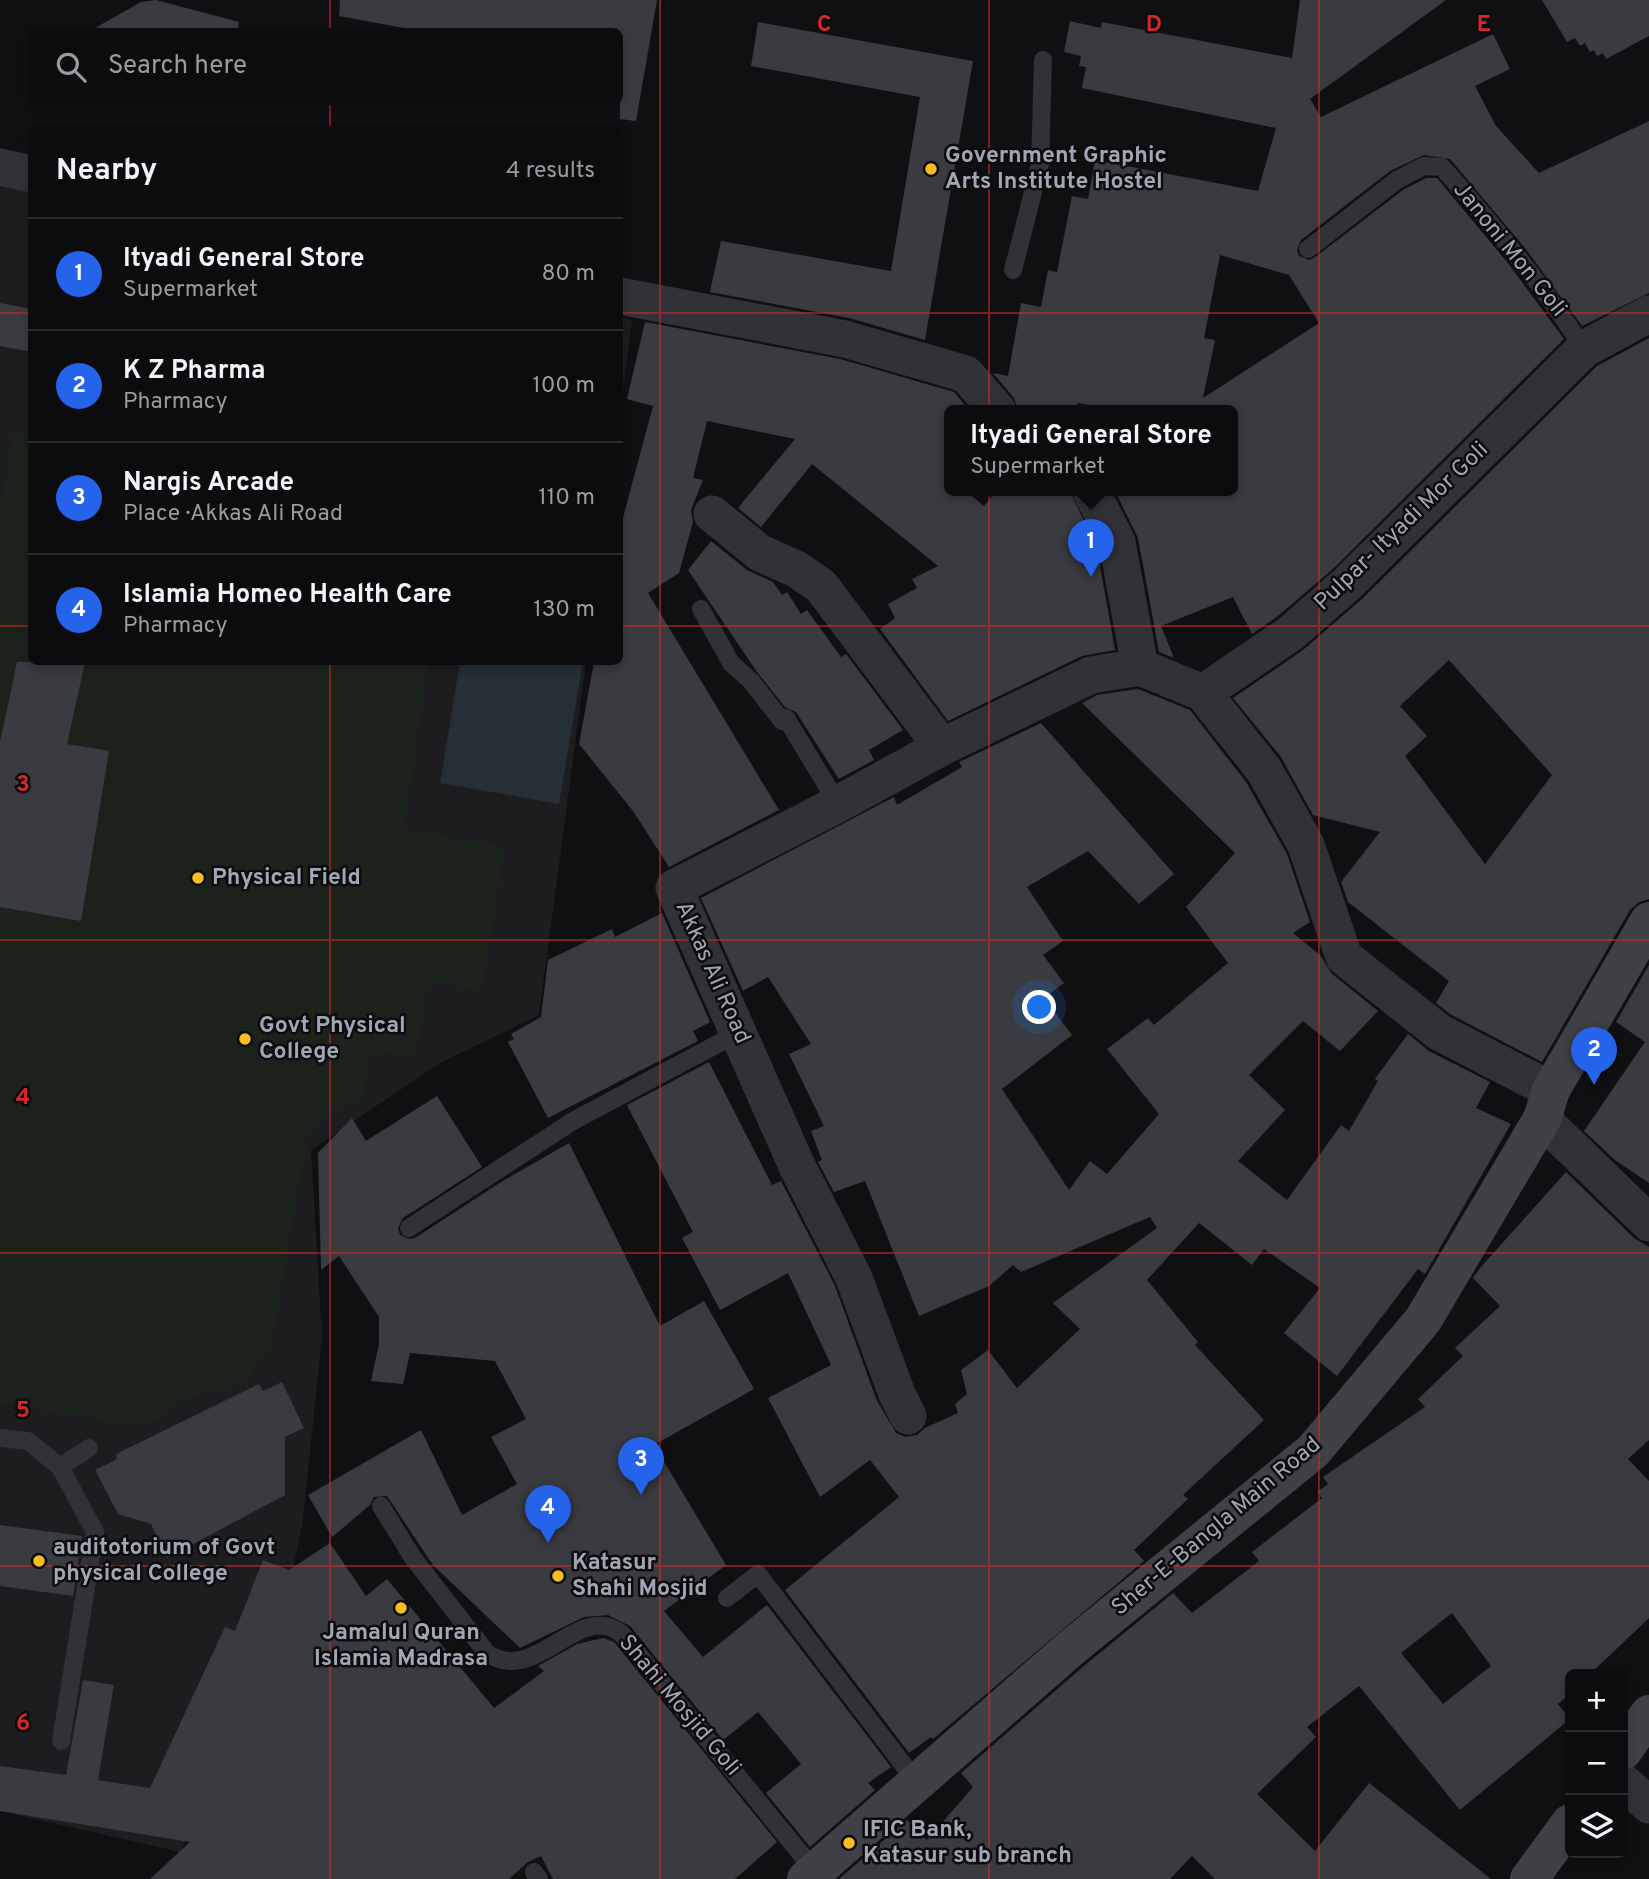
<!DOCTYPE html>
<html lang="en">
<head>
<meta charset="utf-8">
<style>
	:root { --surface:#0c0c0e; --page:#1a1a1c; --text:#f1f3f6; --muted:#9a9b9e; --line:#2c2c2e; --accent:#2563eb }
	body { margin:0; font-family:Overpass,sans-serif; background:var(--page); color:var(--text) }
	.controls { position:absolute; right:21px; bottom:21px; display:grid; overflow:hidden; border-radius:10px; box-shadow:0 4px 10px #0003 }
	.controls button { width:63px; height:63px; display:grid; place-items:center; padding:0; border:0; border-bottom:2px solid var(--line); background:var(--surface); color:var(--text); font:35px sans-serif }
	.you { position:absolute; left:1040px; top:1008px; width:24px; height:24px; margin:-18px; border:5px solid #fff; border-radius:50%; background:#1a73e8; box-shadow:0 0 0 10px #1a73e833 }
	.badge { display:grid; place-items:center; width:46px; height:46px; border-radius:50%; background:var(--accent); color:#fff; font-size:23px; font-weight:700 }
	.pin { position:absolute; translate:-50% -58px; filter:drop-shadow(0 2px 4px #0008) }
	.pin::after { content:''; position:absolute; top:37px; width:24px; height:21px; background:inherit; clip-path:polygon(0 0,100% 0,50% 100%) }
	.popup { position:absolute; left:944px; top:405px; width:294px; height:91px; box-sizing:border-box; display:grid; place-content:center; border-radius:10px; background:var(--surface); filter:drop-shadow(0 2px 5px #0005); font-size:23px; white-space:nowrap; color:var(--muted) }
	.popup b { font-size:26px; color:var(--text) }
	.popup::after { content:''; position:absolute; left:50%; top:100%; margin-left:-14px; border:14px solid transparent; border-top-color:var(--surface) }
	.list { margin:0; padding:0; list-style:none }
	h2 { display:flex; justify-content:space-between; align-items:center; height:91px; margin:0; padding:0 28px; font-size:30px }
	h2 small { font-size:23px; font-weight:400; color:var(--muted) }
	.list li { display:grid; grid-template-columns:46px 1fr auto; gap:21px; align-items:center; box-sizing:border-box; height:112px; padding:0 28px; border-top:2px solid var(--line) }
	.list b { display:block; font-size:26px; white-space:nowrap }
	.list p { margin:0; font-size:23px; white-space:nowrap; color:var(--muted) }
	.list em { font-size:23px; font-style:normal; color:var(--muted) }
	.icon { flex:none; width:38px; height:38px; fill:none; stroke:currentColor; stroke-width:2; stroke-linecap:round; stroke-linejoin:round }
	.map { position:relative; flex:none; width:1649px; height:1879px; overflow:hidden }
	.search { position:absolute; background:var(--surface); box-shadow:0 4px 10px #0003; left:28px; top:28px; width:595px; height:77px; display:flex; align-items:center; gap:18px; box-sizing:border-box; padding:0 24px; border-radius:10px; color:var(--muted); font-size:26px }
	.panel { position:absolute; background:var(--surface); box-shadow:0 4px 10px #0003; left:28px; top:126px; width:595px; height:539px; border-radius:10px }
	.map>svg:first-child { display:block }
</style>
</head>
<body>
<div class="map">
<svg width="1649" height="1879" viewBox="0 0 1649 1879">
	<rect width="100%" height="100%" fill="#101012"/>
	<path fill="#1d1c1f" d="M 0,182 L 31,188 L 32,662 L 586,662 L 539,1015 L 440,1063 L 311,1150 L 322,1336 L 303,1520 L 269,1687 L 180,1852 L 0,1811 Z
		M 620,317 L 632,320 L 620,414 Z"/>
	<path fill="#1b221c" d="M 12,433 L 31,436 L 32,662 L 429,662 L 404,829 L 505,846 L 482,991 L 428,982 L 416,1058 L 371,1050 L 364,1095 L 308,1132 L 271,1351 L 253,1364 L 249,1382 L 178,1401 L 161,1419 L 138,1426 L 0,1404 L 0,512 Z"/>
	<path fill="#262e36" d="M 460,662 L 583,662 L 559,804 L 440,783 Z"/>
	<path fill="#3a3b40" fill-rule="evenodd" d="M 156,0 L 239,22 L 238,32 L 88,32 L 141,2 Z
		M 340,0 L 657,0 L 636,121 L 620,119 L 620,32 L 425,32 L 339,16 Z
		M 1300,0 L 1446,0 L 1310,99 L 1321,117 L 1493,34 L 1510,69 L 1475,86 L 1496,126 L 1539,173 L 1649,121 L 1649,293 L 1582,326 L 1525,248 L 1450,159 L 1424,155 L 1390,171 L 1301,240 L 1297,250 L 1299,256 L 1309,260 L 1314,258 L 1403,190 L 1426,178 L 1437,178 L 1507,262 L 1564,339 L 1334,568 L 1278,616 L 1252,634 L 1233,597 L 1161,626 L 1174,658 L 1159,652 L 1138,538 L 1115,491 L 1233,491 L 1233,411 L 1126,411 L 1077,403 L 1076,411 L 1018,411 L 1014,398 L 993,373 L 1008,376 L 1021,303 L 1041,307 L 1048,270 L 1057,272 L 1072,196 L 1088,199 L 1095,160 L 1258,191 L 1276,128 L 1082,88 L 1086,67 L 1079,66 L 1081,56 L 1064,52 L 1070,21 L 1101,28 L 1102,22 L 1292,58 ZM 1220,255 L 1289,275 L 1319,323 L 1203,398 L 1215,340 L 1204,338 Z
		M 1542,0 L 1649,0 L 1649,36 L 1606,59 L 1603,53 L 1597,56 L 1594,50 L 1590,52 L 1585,43 L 1580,46 L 1575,38 L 1567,42 Z
		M 758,22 L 973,61 L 925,340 L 849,318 L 710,292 L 721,241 L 891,271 L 920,97 L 751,66 Z
		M 0,303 L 32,309 L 32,352 L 0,346 Z
		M 645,322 L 840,359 L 954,392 L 970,411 L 949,411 L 949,491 L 966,491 L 984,506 L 996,491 L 1070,491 L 1097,549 L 1115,650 L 1082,656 L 948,721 L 880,629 L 895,618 L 888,604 L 917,588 L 912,579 L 938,566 L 812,464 L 761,527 L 738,508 L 795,439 L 707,421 L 693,478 L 703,480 L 691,510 L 693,522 L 679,573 L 648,593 L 779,810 L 669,867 L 633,811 L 579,744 L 594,662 L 620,662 L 620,529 L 653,406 L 627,399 Z
		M 1649,338 L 1649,899 L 1639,902 L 1630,910 L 1542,1062 L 1450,1014 L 1436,1003 L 1449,981 L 1348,902 L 1341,882 L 1380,832 L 1313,815 L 1281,757 L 1233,698 L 1303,650 L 1362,599 L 1597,366 ZM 1449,660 L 1552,775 L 1485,864 L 1405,756 L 1427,736 L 1400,706 Z
		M 711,541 L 747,570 L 773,582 L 782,595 L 787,592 L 801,614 L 807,610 L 841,657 L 846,654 L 903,730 L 869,750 L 874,760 L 839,779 L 796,712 L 785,707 L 757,672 L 688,570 Z
		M 17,662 L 85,662 L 67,744 L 109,751 L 81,921 L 0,907 L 0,742 Z
		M 1138,689 L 1190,710 L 1246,782 L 1287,854 L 1310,922 L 1293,933 L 1321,956 L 1331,973 L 1378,1011 L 1340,1051 L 1303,1021 L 1249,1075 L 1285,1110 L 1238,1161 L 1287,1200 L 1341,1125 L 1349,1131 L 1378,1081 L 1375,1079 L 1408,1034 L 1429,1051 L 1490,1082 L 1476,1108 L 1511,1124 L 1425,1274 L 1418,1269 L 1337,1376 L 1284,1333 L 1320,1288 L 1264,1249 L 1252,1265 L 1199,1223 L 1147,1280 L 1198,1342 L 1195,1345 L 1264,1420 L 1183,1495 L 1188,1499 L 1134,1550 L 1144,1561 L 933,1739 L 931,1737 L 909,1753 L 785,1590 L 899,1497 L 870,1460 L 820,1497 L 768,1398 L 831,1365 L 788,1273 L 720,1310 L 682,1238 L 693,1232 L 627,1105 L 709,1062 L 772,1185 L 781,1181 L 835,1286 L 877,1401 L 896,1433 L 906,1437 L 917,1435 L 925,1428 L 958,1413 L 955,1404 L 967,1394 L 961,1370 L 988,1350 L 1017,1388 L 1080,1329 L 1053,1303 L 1157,1228 L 1150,1217 L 1021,1272 L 1013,1265 L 989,1286 L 919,1316 L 865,1181 L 834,1192 L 818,1162 L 822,1160 L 811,1131 L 824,1126 L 789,1054 L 811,1044 L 768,977 L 743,991 L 701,898 L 894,797 L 897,805 L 962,767 L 959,762 L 1041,723 L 1174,874 L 1139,904 L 1088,851 L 1027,887 L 1063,941 L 1043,955 L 1064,983 L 1044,998 L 1072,1035 L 1002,1089 L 1069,1190 L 1090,1161 L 1107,1174 L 1159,1114 L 1107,1049 L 1148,1018 L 1154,1025 L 1228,963 L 1186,907 L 1235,853 L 1082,703 L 1097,695 Z
		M 662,913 L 710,1022 L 693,1031 L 698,1041 L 548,1118 L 508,1042 L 514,1039 L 511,1034 L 541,1017 L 548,960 L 612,929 L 615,937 Z
		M 1649,965 L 1649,1183 L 1615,1160 L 1584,1131 L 1645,1042 L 1616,1022 Z
		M 437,1096 L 482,1167 L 403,1218 L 398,1228 L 400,1235 L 409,1239 L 415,1238 L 501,1182 L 569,1143 L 660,1326 L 704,1301 L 754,1389 L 654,1445 L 726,1565 L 664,1611 L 703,1657 L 767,1605 L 891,1767 L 868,1783 L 875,1790 L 810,1847 L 766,1793 L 801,1764 L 758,1712 L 723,1740 L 630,1626 L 608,1615 L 584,1617 L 520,1648 L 433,1565 L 387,1496 L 374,1497 L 370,1505 L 332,1537 L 308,1495 L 421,1430 L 462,1515 L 517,1484 L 491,1437 L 526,1419 L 495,1361 L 410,1353 L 403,1384 L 371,1381 L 379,1344 L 379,1317 L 339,1256 L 321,1270 L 318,1153 L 352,1118 L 366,1141 Z
		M 1566,1172 L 1634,1238 L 1649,1247 L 1649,1440 L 1628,1459 L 1649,1481 L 1649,1618 L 1590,1674 L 1570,1674 L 1570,1694 L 1558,1704 L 1570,1719 L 1460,1810 L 1359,1686 L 1307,1727 L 1316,1737 L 1257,1794 L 1315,1851 L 1369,1783 L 1491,1879 L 1215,1879 L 1192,1856 L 1170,1879 L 839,1879 L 907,1820 L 927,1840 L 973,1787 L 961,1773 L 1085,1665 L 1173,1593 L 1192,1613 L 1259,1561 L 1252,1552 L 1322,1498 L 1317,1492 L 1328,1484 L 1323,1477 L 1425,1407 L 1418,1399 L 1463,1356 L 1455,1348 L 1500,1306 L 1473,1278 L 1480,1268 ZM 1452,1613 L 1491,1666 L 1443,1704 L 1401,1653 Z
		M 282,1382 L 304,1428 L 285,1437 L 285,1495 L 167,1558 L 151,1524 L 118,1514 L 95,1470 L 117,1459 L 116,1454 L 259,1384 L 263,1391 Z
		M 0,1525 L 82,1536 L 73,1596 L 0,1586 Z
		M 330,1543 L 366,1596 L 387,1579 L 494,1708 L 544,1671 L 538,1666 L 577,1644 L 603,1638 L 614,1642 L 777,1842 L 735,1879 L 553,1879 L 541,1856 L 528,1862 L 509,1879 L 150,1879 L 190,1842 L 0,1811 L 0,1766 L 66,1775 L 83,1680 L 114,1685 L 98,1780 L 150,1788 L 225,1627 L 235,1631 L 263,1560 L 289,1570 Z"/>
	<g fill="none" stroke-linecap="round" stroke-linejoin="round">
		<path stroke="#313237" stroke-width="18" d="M 1308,249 L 1397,180 L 1424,166 L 1442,167 C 1493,225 1542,284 1584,349
			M 1013,270 L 1040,165 L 1043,60
			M 701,609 L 731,663 L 751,681 L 782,721 L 786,718 L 838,804
			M 409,1228 L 573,1121 L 740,1032
			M 0,1438 L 28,1441 L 60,1467 L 95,1532 L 61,1741
			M 60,1467 L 89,1448
			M 381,1506 L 413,1558 L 487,1653 C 535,1687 577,1601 621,1633 L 814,1870
			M 727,1598 L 758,1574 L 918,1784
			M 534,1872 L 539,1879"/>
		<path stroke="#313237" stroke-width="37" d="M 0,167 L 32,174
			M 620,296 L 845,339 L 966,374 L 998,411
			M 1091,491 L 1117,542 L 1140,667
			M 712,514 L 760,553 L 796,569 L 821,586 L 942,747
			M 1140,667 L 1203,693 L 1291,633 L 1348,583 L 1584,349 L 1649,314
			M 1203,693 L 1264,770 L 1306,845 L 1344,957 L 1439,1032 L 1551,1090
			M 1542,1119 L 1649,1223
			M 908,1416 L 897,1394 L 854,1278 L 797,1166 L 674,888 L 838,804 L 942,747 L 1091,675 L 1140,667
			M 1623,1782 L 1649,1805"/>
		<path stroke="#3f4147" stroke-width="38" d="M 1623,1751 L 1649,1714
			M 806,1879 L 1071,1648 L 1313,1451 L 1423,1320 L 1542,1119 L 1551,1090 L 1649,921
			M 1529,1879 L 1570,1823"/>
	</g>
	<path fill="none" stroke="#d62828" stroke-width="2" stroke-opacity="0.55" d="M 330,0 L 330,32M 660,0 L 660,1879M 989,0 L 989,1879M 1319,0 L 1319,1879M 330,102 L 330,130M 0,313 L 32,313M 620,313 L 1649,313M 0,626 L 32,626M 620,626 L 1649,626M 330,662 L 330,1879M 0,940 L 1649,940M 0,1253 L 1649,1253M 0,1566 L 1649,1566"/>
	<g fill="#fabd20" stroke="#0c0b0d" stroke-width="2.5">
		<circle cx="931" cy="169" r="7"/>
		<circle cx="198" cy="878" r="7"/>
		<circle cx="245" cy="1039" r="7"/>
		<circle cx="39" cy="1561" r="7"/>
		<circle cx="558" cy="1576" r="7"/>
		<circle cx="401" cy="1608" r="7"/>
		<circle cx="849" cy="1843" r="7"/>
	</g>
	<g text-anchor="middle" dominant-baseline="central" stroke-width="5" stroke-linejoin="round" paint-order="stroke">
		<g font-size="23" font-weight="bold" fill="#a1a6b4" stroke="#0c0b0d" text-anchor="start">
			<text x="945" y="156">Government Graphic<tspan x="945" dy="26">Arts Institute Hostel</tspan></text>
			<text x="212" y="878">Physical Field</text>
			<text x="259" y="1026">Govt Physical<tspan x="259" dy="26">College</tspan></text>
			<text x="53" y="1548">auditotorium of Govt<tspan x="53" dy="26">physical College</tspan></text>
			<text x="572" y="1563">Katasur<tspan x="572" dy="26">Shahi Mosjid</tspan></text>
			<text x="401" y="1633" text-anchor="middle">Jamalul Quran<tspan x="401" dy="26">Islamia Madrasa</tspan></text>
			<text x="863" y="1830">IFIC Bank,<tspan x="863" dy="26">Katasur sub branch</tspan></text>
		</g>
		<g font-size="23" fill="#a1a6b4" stroke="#0c0b0d">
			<text transform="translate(1509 250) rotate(51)">Janoni Mon Goli</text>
			<text transform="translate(1402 527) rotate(-44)">Pulpar- Ityadi Mor Goli</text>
			<text transform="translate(712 973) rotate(66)">Akkas Ali Road</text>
			<text transform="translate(1217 1527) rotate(-40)">Sher-E-Bangla Main Road</text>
			<text transform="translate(679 1706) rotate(50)">Shahi Mosjid Goli</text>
		</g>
	</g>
	<g font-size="23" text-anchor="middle" font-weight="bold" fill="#d62828" stroke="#0c0b0d" stroke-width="5" stroke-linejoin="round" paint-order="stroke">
		<text x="824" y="31">C</text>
		<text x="1154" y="31">D</text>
		<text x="1484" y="31">E</text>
		<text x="23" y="791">3</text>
		<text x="23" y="1104">4</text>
		<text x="23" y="1417">5</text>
		<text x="23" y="1730">6</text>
	</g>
</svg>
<div class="controls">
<button>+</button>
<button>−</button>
<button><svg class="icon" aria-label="layers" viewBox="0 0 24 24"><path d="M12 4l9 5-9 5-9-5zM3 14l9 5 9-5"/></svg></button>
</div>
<div class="you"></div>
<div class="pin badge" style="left:1091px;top:577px">1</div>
<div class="popup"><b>Ityadi General Store</b>Supermarket</div>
<div class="pin badge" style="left:1594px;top:1085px">2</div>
<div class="pin badge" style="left:641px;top:1495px">3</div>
<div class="pin badge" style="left:548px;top:1543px">4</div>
<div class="search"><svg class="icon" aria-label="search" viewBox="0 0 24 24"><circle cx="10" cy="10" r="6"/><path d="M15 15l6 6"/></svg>Search here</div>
<section class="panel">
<h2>Nearby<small>4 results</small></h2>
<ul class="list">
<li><span class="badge">1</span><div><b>Ityadi General Store</b><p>Supermarket</p></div><em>80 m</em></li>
<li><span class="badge">2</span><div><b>K Z Pharma</b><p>Pharmacy</p></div><em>100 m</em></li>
<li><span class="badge">3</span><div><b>Nargis Arcade</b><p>Place · Akkas Ali Road</p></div><em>110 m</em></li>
<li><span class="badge">4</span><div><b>Islamia Homeo Health Care</b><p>Pharmacy</p></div><em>130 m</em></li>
</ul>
</section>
</div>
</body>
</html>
